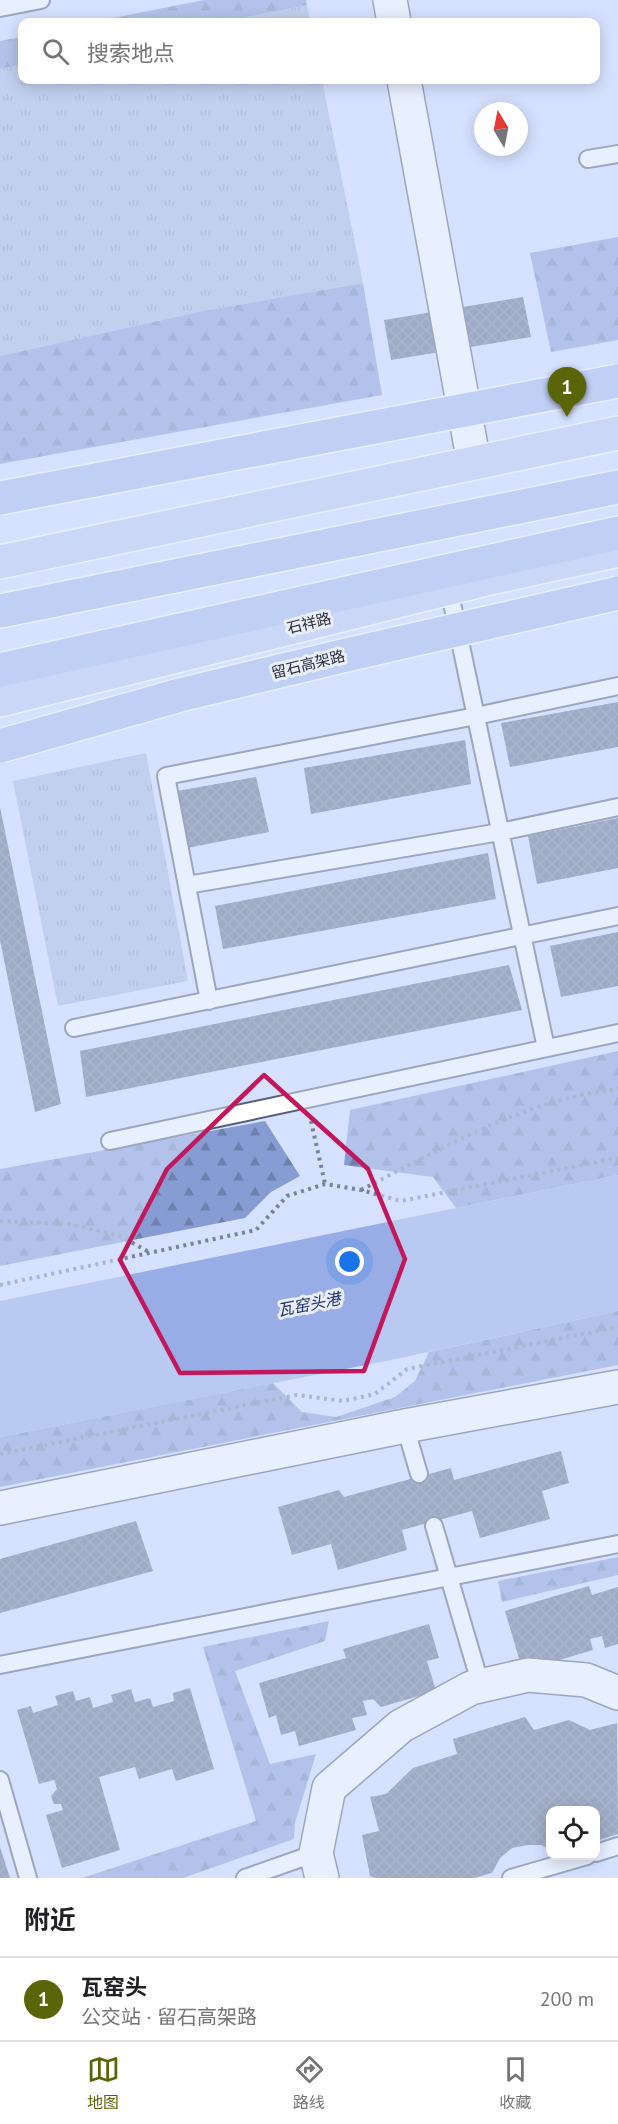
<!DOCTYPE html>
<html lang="zh">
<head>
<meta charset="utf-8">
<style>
	:root { --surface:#fff; --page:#f6f6f6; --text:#202124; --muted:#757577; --line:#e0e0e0; --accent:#596508 }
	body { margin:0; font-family:"PT Sans","Noto Sans SC",sans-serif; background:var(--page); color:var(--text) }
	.controls { position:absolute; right:18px; bottom:18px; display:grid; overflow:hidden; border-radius:12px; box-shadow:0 3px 15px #0003 }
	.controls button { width:54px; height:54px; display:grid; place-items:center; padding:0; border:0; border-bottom:2px solid var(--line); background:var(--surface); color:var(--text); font:30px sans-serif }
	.compass { position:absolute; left:474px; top:102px; width:54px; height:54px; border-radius:50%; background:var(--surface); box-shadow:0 3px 15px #0003; rotate:350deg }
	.you { position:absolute; left:350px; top:1262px; width:21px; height:21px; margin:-15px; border:4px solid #fff; border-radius:50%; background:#1a73e8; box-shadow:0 0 0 9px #1a73e833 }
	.badge { display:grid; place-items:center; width:39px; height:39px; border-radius:50%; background:var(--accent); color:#fff; font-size:20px; font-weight:700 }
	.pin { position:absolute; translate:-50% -50px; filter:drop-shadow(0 2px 3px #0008) }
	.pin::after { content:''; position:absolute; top:32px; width:21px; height:18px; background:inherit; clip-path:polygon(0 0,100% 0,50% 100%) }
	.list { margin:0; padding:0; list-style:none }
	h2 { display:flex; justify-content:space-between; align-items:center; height:78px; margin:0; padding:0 24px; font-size:26px }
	h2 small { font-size:20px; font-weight:400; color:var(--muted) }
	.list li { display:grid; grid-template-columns:39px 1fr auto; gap:18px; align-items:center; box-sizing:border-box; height:84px; padding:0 24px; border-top:2px solid var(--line) }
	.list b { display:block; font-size:22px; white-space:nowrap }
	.list p { margin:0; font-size:20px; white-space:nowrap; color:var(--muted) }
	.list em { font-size:20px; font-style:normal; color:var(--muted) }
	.icon { flex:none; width:33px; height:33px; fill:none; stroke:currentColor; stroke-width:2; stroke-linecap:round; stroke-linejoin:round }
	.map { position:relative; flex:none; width:618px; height:1878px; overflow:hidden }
	.search { position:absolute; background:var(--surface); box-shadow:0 3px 15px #0003; left:18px; right:18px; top:18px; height:66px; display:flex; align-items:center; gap:15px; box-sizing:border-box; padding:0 21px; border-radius:12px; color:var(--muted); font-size:22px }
	.sheet { height:162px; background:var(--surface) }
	nav { display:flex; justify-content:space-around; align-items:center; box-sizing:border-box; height:84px; border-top:2px solid var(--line); background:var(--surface); font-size:16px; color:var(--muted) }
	nav a { display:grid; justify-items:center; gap:3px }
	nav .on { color:var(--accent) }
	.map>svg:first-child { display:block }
</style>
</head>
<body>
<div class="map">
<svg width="618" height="1878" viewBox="0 0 618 1878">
	<defs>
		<pattern id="grass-tufts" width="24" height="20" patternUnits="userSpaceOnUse" patternTransform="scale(1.5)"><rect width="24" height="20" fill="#aabae0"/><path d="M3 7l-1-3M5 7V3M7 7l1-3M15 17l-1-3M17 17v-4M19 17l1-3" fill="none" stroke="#8a98b7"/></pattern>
		<pattern id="forest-firs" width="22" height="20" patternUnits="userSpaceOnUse" patternTransform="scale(1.5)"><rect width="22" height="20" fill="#879cd3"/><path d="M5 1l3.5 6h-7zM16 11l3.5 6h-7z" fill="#6e80ac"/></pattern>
		<pattern id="building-cross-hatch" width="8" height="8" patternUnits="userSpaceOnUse" patternTransform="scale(1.5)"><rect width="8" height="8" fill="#5d6780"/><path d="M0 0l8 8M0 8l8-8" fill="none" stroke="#767d91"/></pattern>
	</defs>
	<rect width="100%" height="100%" fill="#d5e1fe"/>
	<path fill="url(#grass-tufts)" d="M 307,5 L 310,22 L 223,22 Z
		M 22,64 L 22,80 L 322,80 L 363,283 L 203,311 L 0,356 L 0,69 Z
		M 146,753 L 188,981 L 58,1006 L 13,781 Z"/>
	<path fill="url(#forest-firs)" d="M 204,0 L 306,0 L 307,5 L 223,22 L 93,22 Z
		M 22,37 L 22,64 L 0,69 L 0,41 Z
		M 618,237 L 618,340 L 551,352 L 530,253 Z
		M 363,283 L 382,395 L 0,464 L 0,356 L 203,311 Z
		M 618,1051 L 618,1175 L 456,1208 L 433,1177 L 344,1165 L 350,1110 Z
		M 265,1121 L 300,1176 L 271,1192 L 245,1218 L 0,1266 L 0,1169 Z
		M 618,1311 L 618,1365 L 0,1487 L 0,1437 L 273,1383 L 302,1412 L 336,1417 L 395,1397 L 415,1381 L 429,1352 Z
		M 618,1557 L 618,1575 L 502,1602 L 498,1581 Z
		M 329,1621 L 325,1641 L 235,1671 L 270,1764 L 316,1754 L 295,1823 L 294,1839 L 183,1878 L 82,1878 L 256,1821 L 203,1647 Z"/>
	<path fill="#98ade5" d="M 618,1175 L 618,1311 L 396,1359 L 0,1437 L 0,1301 Z"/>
	<path fill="url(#building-cross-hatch)" d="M 523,297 L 531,337 L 391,360 L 384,320 Z
		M 618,702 L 618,747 L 510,767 L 501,723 Z
		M 465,740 L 471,784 L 311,814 L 304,768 Z
		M 256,777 L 269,832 L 187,848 L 177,791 Z
		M 0,807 L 61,1104 L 35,1112 L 0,940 Z
		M 618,818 L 618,868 L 537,884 L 528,836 Z
		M 488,853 L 496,899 L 223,949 L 215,906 Z
		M 618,932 L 618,986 L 561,997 L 550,946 Z
		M 509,965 L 522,1010 L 86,1097 L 80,1051 Z
		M 561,1451 L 569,1483 L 542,1491 L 550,1519 L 480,1538 L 472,1511 L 402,1530 L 407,1550 L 338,1570 L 331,1544 L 292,1555 L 278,1507 L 339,1490 L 344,1497 L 451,1468 L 454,1480 Z
		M 136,1521 L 153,1571 L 0,1613 L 0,1559 Z
		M 589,1586 L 592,1595 L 618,1587 L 618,1644 L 605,1648 L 602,1636 L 590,1639 L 593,1650 L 539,1666 L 537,1657 L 520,1662 L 505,1611 Z
		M 429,1624 L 439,1658 L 427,1661 L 436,1691 L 381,1707 L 373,1699 L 363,1701 L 367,1715 L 352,1718 L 356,1730 L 299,1746 L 295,1731 L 281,1735 L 276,1715 L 269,1718 L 259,1683 L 346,1658 L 343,1649 Z
		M 190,1688 L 214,1769 L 176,1781 L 172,1769 L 139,1779 L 135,1767 L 99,1777 L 120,1850 L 62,1868 L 46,1815 L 63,1810 L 61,1804 L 54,1804 L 51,1796 L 57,1789 L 54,1780 L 39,1784 L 17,1710 L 31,1706 L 33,1713 L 58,1705 L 55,1696 L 73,1691 L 76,1701 L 90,1697 L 93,1708 L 113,1702 L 111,1695 L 131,1689 L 135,1702 L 150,1698 L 153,1707 L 174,1701 L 173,1693 Z
		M 525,1717 L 534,1730 L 569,1720 L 590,1730 L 617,1723 L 618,1834 L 596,1841 L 596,1810 L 550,1810 L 550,1849 L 541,1845 L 528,1845 L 512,1848 L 500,1858 L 492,1873 L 474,1878 L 376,1878 L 370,1876 L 362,1835 L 379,1831 L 370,1797 L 386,1794 L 413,1768 L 457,1754 L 453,1739 Z
		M 0,1847 L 10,1878 L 0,1878 Z"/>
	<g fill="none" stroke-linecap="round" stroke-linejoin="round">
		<g stroke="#545e77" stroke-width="20">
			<path id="service" d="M 0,8 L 41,0
				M 588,159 L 618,154
				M 449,589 L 546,1048
				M 187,885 L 500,832 L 618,807
				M 209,1001 L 166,776 L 476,716 L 618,686
				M 74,1028 L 618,916
				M 110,1141 L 618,1033
				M 405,1426 L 419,1474
				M 434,1526 L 481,1686
				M 0,1665 L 618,1544
				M 0,1780 L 28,1878
				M 596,1853 L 618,1846
				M 245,1878 L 316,1853
				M 511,1878 L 587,1856"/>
		</g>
		<g stroke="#545e77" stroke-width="36">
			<path id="minor" d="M 390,0 L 394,22
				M 404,80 L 474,463
				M 0,1508 L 405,1426 L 618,1387
				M 322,1878 L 316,1853 L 329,1788 L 401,1726 L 471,1688 L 528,1675 L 586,1680 L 618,1693"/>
		</g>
		<g stroke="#fff" stroke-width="36">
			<path id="primary" d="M 0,562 L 618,433
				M 0,700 L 486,579 L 618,550"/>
		</g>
		<g stroke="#fff" stroke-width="36">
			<path id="trunk" d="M 0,611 L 618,487
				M 0,670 L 618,533"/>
		</g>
		<path stroke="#7a8295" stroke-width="4" stroke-dasharray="3 4.5" stroke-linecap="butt" d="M 311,1121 L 325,1184
			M 361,1190 C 443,1148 525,1099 618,1089
			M 0,1221 L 70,1224 L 120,1236 L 149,1252
			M 0,1285 L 256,1230 L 287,1196 L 325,1184 L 361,1190 L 401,1201 L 618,1158
			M 0,1454 L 297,1395 L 343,1401 L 362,1397 L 375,1394 L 407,1369 L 618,1327"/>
		<use href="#service" stroke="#fff" stroke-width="16"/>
		<use href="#minor" stroke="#fff" stroke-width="33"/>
		<use href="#primary" stroke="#bccaee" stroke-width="33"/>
		<use href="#trunk" stroke="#a6b8e8" stroke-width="33"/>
		<g stroke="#fff" stroke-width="36" stroke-linecap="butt">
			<path id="trunk-bridge" d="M 0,498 L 618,381
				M 0,746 L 180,695 L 342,656 L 618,593"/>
		</g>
		<use href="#trunk-bridge" stroke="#a6b8e8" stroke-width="33"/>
	</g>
	<path d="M0 0H618V1878H0ZM 264,1075 L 368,1169 L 405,1259 L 364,1371 L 180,1373 L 120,1260 L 167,1169 Z" fill="#d5e1fe" fill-opacity=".55" fill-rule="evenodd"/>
	<path fill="none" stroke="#c2185b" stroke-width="4.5" stroke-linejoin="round" d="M 264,1075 L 368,1169 L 405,1259 L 364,1371 L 180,1373 L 120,1260 L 167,1169 Z"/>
	<g text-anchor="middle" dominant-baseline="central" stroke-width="6" stroke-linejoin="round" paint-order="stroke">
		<g font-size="15" fill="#292d38" stroke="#e9eefa">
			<text transform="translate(309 623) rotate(-14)">石祥路</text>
			<text transform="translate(308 664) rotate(-14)">留石高架路</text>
		</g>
		<g font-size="16" font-style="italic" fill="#1e3070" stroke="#e9eefa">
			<text transform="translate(309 1304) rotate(-11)">瓦窑头港</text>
		</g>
	</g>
</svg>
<div class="controls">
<button><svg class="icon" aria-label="locate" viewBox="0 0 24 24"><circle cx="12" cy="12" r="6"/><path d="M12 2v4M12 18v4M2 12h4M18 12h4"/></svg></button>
</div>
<svg class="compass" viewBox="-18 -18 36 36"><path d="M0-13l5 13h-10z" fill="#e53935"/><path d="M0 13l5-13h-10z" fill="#757577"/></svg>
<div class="you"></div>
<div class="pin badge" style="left:567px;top:417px">1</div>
<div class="search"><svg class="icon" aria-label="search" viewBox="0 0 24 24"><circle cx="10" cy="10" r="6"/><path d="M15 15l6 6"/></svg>搜索地点</div>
</div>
<section class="sheet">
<h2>附近<small></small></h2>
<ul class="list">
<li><span class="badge">1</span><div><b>瓦窑头</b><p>公交站 · 留石高架路</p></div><em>200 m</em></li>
</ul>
</section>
<nav>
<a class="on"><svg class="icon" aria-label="map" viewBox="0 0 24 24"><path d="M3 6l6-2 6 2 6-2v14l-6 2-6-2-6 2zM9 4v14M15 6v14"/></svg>地图</a>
<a><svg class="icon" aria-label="directions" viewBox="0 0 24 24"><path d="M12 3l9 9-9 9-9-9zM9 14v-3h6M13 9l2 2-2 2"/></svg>路线</a>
<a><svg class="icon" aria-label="saved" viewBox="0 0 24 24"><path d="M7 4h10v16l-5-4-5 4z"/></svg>收藏</a>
</nav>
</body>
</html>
